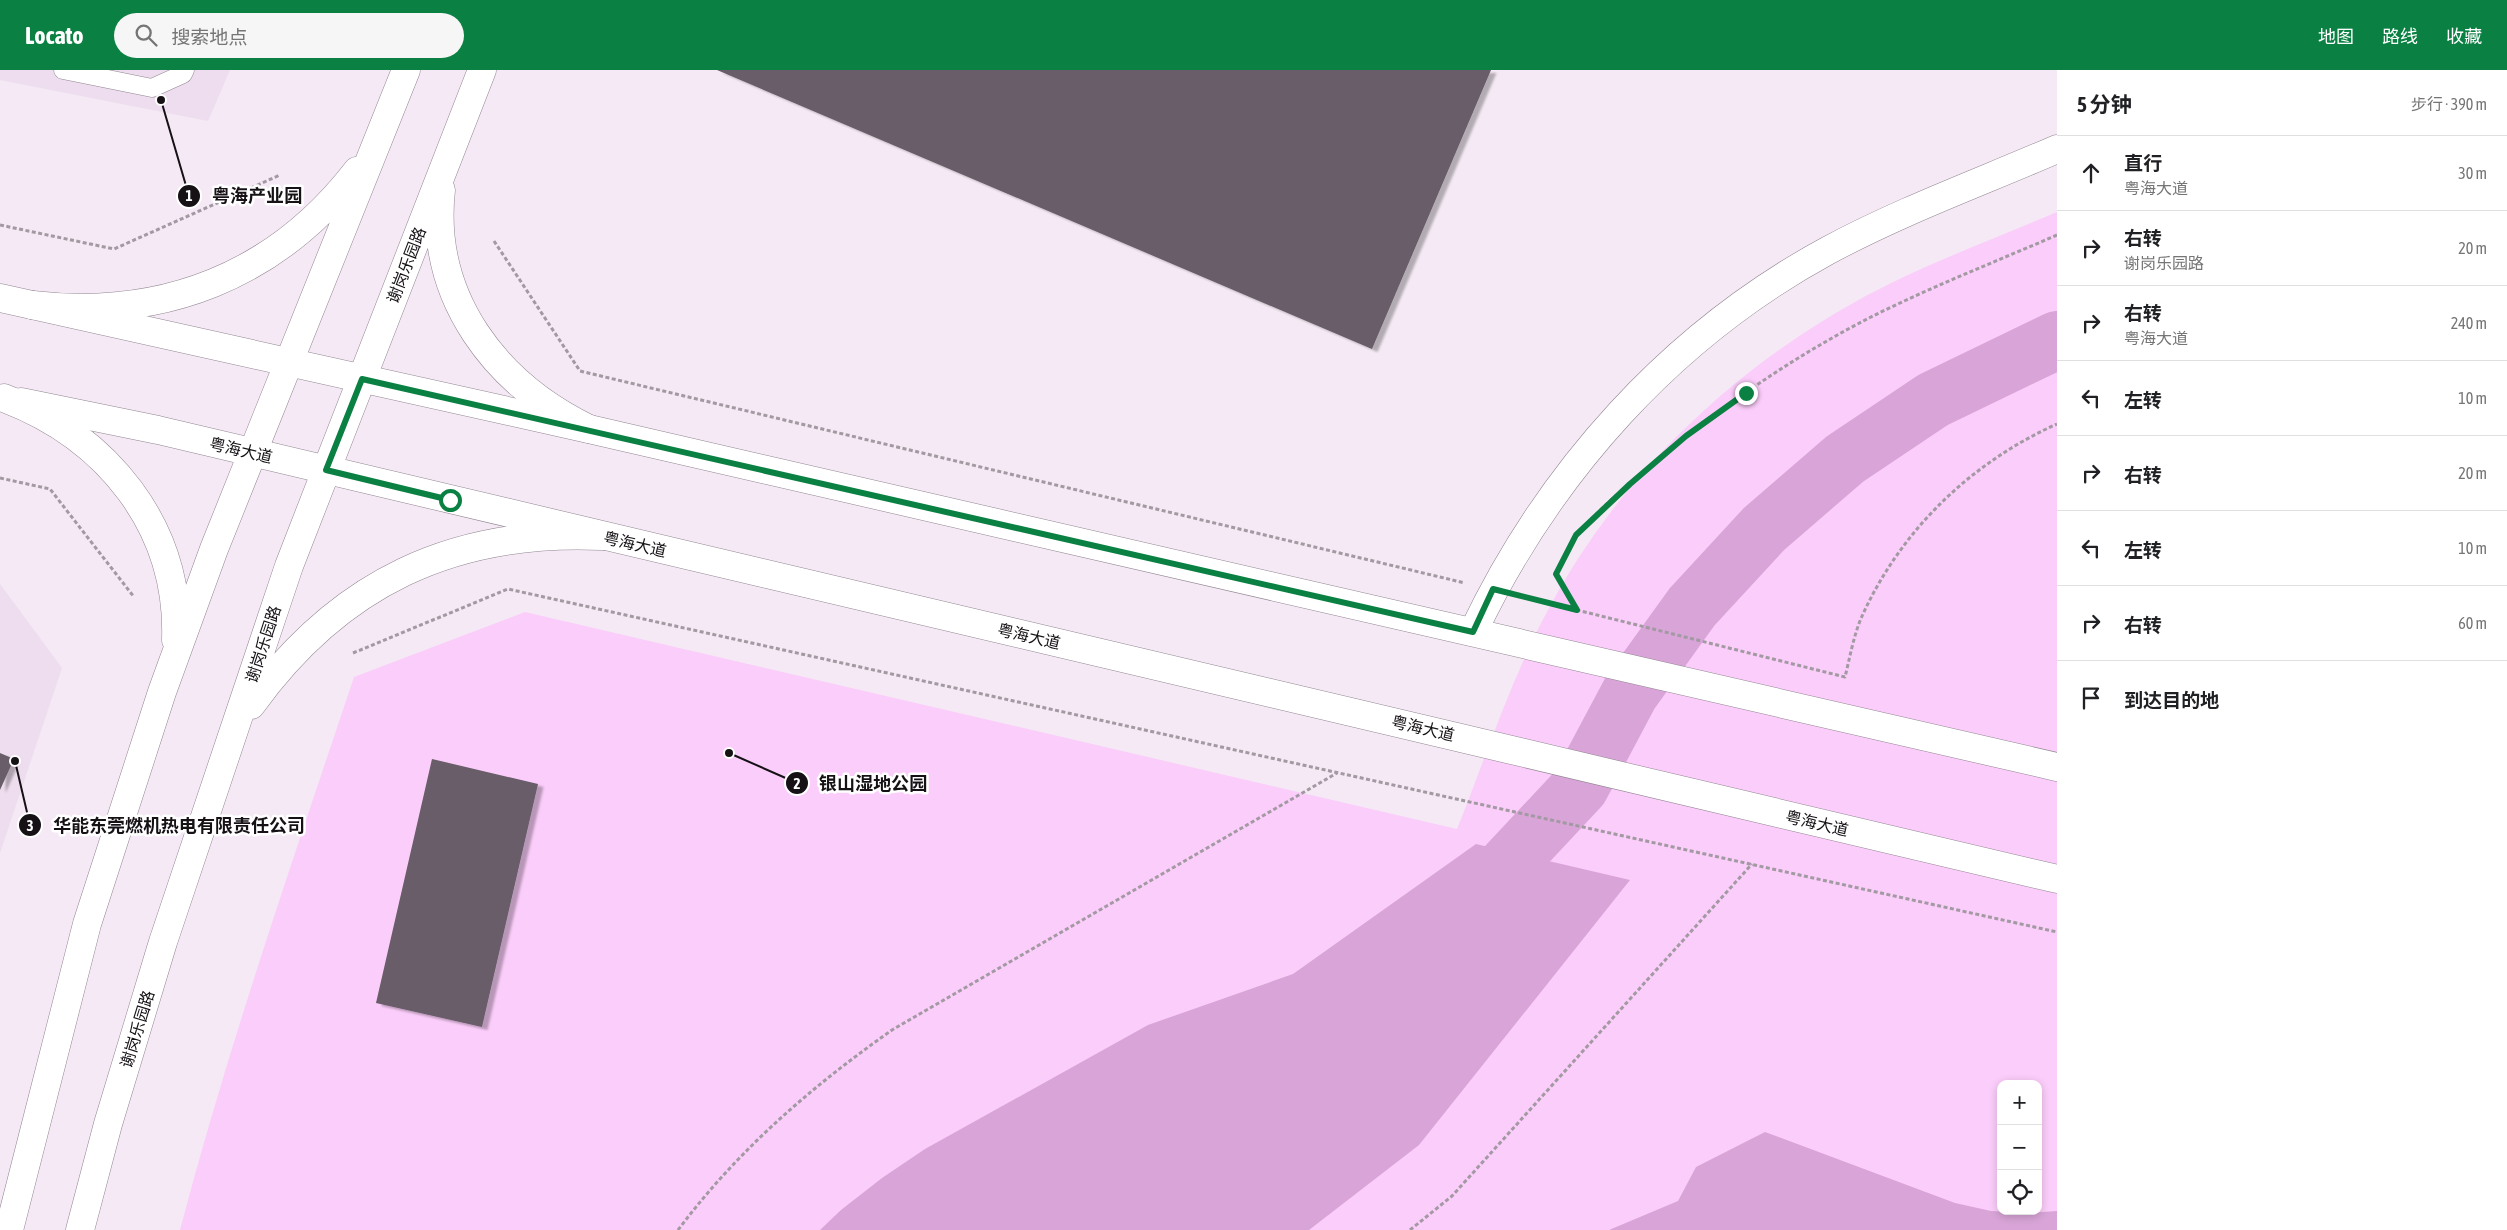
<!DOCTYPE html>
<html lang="zh">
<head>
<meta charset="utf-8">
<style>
	:root { --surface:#fff; --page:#f6f6f6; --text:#202124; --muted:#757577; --line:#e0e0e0; --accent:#0b8043 }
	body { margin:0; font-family:"Asap Condensed","Noto Sans SC",sans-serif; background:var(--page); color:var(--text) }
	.controls { position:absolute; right:15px; bottom:15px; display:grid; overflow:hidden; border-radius:10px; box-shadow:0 2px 8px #0003 }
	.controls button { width:45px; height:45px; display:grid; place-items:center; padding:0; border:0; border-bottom:1px solid var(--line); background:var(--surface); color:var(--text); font:25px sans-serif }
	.stop { position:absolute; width:15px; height:15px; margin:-11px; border:4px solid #0b8043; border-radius:50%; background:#fff }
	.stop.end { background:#0b8043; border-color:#fff; box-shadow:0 1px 5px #0008 }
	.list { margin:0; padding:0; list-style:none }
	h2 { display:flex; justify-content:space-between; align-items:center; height:65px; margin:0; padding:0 20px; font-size:21px }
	h2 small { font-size:16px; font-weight:400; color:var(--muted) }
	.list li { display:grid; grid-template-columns:32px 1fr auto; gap:15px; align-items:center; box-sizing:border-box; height:75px; padding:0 20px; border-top:1px solid var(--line) }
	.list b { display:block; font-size:19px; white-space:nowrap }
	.list p { margin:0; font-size:16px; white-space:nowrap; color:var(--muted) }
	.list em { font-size:16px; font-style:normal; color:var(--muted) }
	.icon { flex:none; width:28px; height:28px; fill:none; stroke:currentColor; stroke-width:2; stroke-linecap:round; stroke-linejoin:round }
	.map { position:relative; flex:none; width:2057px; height:1160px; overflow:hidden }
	header { display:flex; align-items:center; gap:30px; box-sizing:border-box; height:70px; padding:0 25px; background:var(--accent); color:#fff }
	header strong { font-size:24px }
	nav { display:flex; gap:28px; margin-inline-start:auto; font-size:18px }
	.search { width:350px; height:45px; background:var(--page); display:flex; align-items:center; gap:12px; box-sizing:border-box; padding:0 18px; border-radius:28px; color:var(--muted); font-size:19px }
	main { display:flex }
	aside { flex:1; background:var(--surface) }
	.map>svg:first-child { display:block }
</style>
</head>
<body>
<header>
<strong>Locato</strong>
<div class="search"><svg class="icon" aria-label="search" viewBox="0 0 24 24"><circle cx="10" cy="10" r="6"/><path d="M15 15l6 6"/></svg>搜索地点</div>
<nav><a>地图</a><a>路线</a><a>收藏</a></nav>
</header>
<main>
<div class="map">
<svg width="2057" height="1160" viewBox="0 0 2057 1160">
	<defs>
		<filter id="shadow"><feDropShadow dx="5.5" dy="3" stdDeviation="1" flood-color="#0004"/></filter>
	</defs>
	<rect width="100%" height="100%" fill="#f4e9f4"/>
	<path fill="#ede" d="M 0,0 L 230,0 L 208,51 L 0,10 Z
		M 0,514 L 62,598 L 0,783 Z"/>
	<path fill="#fbcdfa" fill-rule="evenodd" d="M 2057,142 L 2057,1160 L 180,1160 C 229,973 293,790 354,607 L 525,542 L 1457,759 C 1486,687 1510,611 1547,542 C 1615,412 1727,303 1855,232 C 1919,196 1990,171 2057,142 ZM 2001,1014 L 2038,1014 L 2038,1141 L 2001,1141 Z"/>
	<path fill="#d9a5d8" d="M 1476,774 L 1630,810 L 1419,1075 L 1309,1160 L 820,1160 L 841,1140 L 882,1108 L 925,1079 L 1148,955 L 1293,904 Z
		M 1765,1062 L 1955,1133 L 1991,1141 L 2027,1143 L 2057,1141 L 2057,1160 L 1609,1160 L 1678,1131 L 1696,1097 Z"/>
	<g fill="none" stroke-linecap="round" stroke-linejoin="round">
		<path stroke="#d9a5d8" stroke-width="58" d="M 1463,842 L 1580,717 L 1630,623 L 1692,537 L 1764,459 L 1845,389 L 1933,330 L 2057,270"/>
	</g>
	<path fill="#675d67" filter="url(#shadow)" d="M 717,0 L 1491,0 L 1372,279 Z
		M 0,683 L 14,689 L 0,720 Z
		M 432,689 L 538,714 L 482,957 L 376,933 Z"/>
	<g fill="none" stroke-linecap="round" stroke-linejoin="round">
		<g stroke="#918691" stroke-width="19">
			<path id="lane" d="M 63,0 L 152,18 L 183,4 L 185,0"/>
		</g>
		<g stroke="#918691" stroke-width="29">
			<path id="street" d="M 1473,562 C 1549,402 1671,266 1827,181 C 1901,141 1981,112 2057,79"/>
		</g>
		<g stroke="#918691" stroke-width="29">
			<path id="secondary" d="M 0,228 L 589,359 L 2057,697
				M 21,332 L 158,360 L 2057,809"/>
		</g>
		<g stroke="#918691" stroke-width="29">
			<path id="primary" d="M 441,120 C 429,228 496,314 589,359
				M 32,235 C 163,250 276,206 357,101
				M 4,328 C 107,367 180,456 176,570
				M 251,635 C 339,513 453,459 603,466
				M 9,1160 L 87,854 L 162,622 L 214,479 L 406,0
				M 80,1160 L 108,1054 L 163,872 L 289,496 L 482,0"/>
		</g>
		<path stroke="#a299a2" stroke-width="3" stroke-dasharray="4 2.5" stroke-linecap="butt" d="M 0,155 L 114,179 L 280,105
			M 2057,165 C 1995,192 1933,216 1873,246 C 1798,284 1726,333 1662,387 C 1633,411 1602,435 1578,464 C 1568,474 1563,491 1556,504 L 1577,540 L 1845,607 C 1850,587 1854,563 1863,544 C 1902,459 1972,392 2057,354
			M 494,171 L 580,301 L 1465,513
			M 0,408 L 50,419 L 134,527
			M 1524,527 L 1577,539
			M 353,583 L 508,519 L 2057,862
			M 678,1160 C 738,1080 811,1017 892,960 L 1337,703
			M 1410,1160 L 1452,1126 L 1752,794"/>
		<use href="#lane" stroke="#fff" stroke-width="18"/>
		<use href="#street" stroke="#fff" stroke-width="28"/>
		<use href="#secondary" stroke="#fff" stroke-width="28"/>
		<use href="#primary" stroke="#fff" stroke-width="28"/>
	</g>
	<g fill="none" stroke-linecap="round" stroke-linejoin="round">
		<path stroke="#0b8043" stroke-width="6" d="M 450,430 L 326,400 L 362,309 L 1473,562 L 1493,519 L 1577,540 L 1556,504 L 1576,465 L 1630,414 L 1686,366 L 1746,323"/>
	</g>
	<g text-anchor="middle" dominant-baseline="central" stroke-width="5" stroke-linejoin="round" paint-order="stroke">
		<g font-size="16" fill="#151115" stroke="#fff">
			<text transform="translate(406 195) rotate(-69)">谢岗乐园路</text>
			<text transform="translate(241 380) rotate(13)">粤海大道</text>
			<text transform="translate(635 474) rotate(13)">粤海大道</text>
			<text transform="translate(1029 566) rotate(13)">粤海大道</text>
			<text transform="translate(263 574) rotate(-72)">谢岗乐园路</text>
			<text transform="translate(1423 658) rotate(13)">粤海大道</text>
			<text transform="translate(1817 753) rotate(13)">粤海大道</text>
			<text transform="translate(137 959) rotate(-73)">谢岗乐园路</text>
		</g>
	</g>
	<path fill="none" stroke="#151115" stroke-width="2" d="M161 30L189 126M729 683L797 713M15 691L30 755"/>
	<g fill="#151115" stroke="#fff" stroke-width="2">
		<circle cx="161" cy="30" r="5"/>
		<circle cx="729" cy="683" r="5"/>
		<circle cx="15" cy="691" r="5"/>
		<circle cx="189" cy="126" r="12"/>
		<circle cx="797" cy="713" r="12"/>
		<circle cx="30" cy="755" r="12"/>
	</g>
	<g font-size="15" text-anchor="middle" font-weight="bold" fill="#fff">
		<text x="189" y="131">1</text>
		<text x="797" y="719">2</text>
		<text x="30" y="761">3</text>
	</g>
	<g font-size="18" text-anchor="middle" font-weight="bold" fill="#151115" stroke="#fff" stroke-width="5" stroke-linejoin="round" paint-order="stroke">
		<text x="257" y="132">粤海产业园</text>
		<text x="873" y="720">银山湿地公园</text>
		<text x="179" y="762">华能东莞燃机热电有限责任公司</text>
	</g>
</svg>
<div class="controls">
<button>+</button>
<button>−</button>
<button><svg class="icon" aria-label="locate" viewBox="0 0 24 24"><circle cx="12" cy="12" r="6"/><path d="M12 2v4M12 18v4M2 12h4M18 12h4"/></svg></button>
</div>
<div class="stop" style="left:450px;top:430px"></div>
<div class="stop end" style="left:1746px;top:323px"></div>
</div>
<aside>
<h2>5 分钟<small>步行 · 390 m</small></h2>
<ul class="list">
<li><svg class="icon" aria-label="ahead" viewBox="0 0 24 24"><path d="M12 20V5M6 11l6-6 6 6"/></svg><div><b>直行</b><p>粤海大道</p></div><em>30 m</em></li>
<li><svg class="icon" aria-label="right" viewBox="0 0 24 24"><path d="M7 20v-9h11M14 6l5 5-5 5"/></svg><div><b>右转</b><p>谢岗乐园路</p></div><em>20 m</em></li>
<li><svg class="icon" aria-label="right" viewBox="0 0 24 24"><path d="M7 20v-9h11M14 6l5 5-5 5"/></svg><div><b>右转</b><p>粤海大道</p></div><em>240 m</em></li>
<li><svg class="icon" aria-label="left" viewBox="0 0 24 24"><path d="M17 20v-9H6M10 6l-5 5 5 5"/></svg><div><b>左转</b></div><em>10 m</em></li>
<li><svg class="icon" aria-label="right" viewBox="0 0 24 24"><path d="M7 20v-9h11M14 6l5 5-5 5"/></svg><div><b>右转</b></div><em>20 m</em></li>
<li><svg class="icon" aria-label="left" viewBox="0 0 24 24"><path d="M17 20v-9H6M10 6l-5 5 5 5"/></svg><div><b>左转</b></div><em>10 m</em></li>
<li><svg class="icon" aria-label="right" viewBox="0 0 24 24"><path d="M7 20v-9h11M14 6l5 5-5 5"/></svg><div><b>右转</b></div><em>60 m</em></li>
<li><svg class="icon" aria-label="arrive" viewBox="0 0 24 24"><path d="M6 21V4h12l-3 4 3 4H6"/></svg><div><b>到达目的地</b></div></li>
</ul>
</aside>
</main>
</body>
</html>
